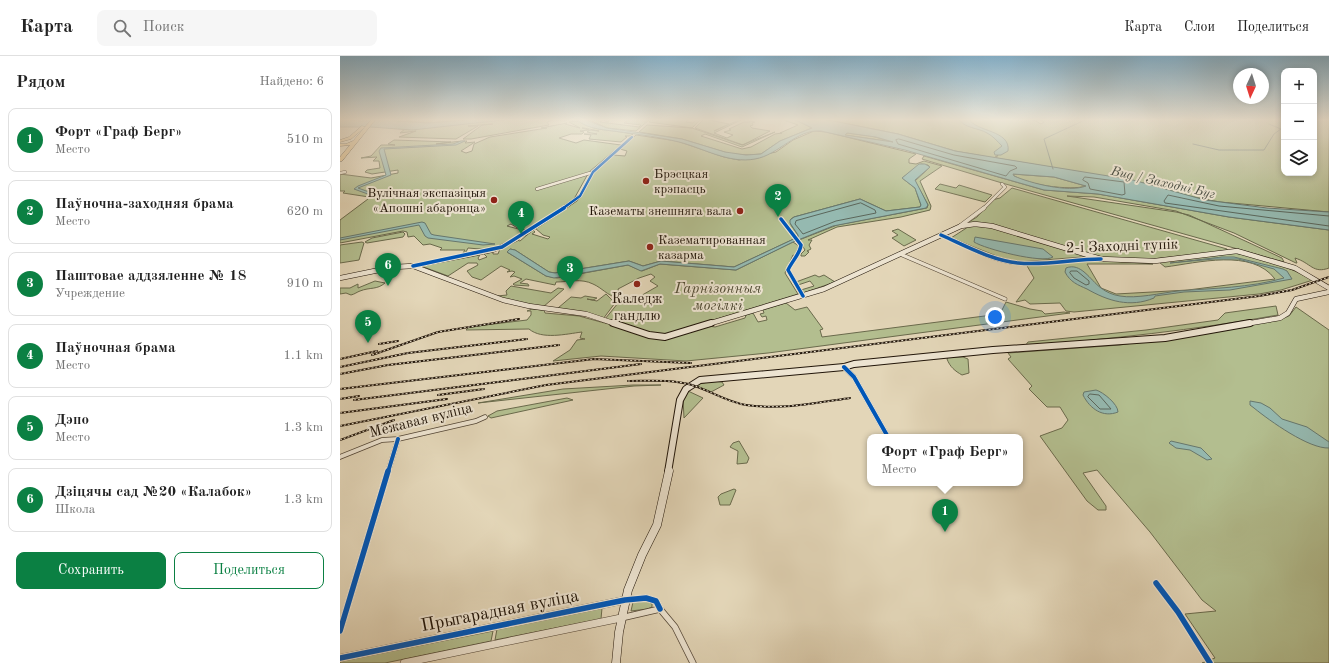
<!DOCTYPE html>
<html lang="ru">
<head>
<meta charset="utf-8">
<style>
	:root { --surface:#fff; --page:#f6f6f6; --text:#222; --muted:#767676; --line:#e0e0e0; --accent:#0b8043 }
	body { margin:0; font-family:"Old Standard TT",serif; background:var(--page); color:var(--text) }
	.controls { position:absolute; right:12px; top:12px; display:grid; overflow:hidden; border-radius:8px; box-shadow:0 2px 6px #0003 }
	.controls button { width:36px; height:36px; display:grid; place-items:center; padding:0; border:0; border-bottom:1px solid var(--line); background:var(--surface); color:var(--text); font:20px sans-serif }
	.compass { position:absolute; left:893px; top:12px; width:36px; height:36px; border-radius:50%; background:var(--surface); box-shadow:0 2px 6px #0003; rotate:184deg }
	.you { position:absolute; left:655px; top:261px; width:14px; height:14px; margin:-10px; border:3px solid #fff; border-radius:50%; background:#1a73e8; box-shadow:0 0 0 6px #1a73e833 }
	.badge { display:grid; place-items:center; width:26px; height:26px; border-radius:50%; background:var(--accent); color:#fff; font-size:13px; font-weight:700 }
	.pin { position:absolute; translate:-50% -33px; filter:drop-shadow(0 1px 2px #0008) }
	.pin::after { content:''; position:absolute; top:21px; width:14px; height:12px; background:inherit; clip-path:polygon(0 0,100% 0,50% 100%) }
	.popup { position:absolute; left:527px; top:378px; width:156px; height:52px; box-sizing:border-box; display:grid; place-content:center; border-radius:8px; background:var(--surface); filter:drop-shadow(0 1px 3px #0005); font-size:13px; white-space:nowrap; color:var(--muted) }
	.popup b { font-size:15px; color:var(--text) }
	.popup::after { content:''; position:absolute; left:50%; top:100%; margin-left:-8px; border:8px solid transparent; border-top-color:var(--surface) }
	.list { margin:0; padding:0; list-style:none }
	h2 { display:flex; justify-content:space-between; align-items:center; height:52px; margin:0; padding:0 16px; font-size:17px }
	h2 small { font-size:13px; font-weight:400; color:var(--muted) }
	.list li { display:grid; grid-template-columns:26px 1fr auto; gap:12px; align-items:center; box-sizing:border-box; height:64px; margin:0 8px 8px; padding:0 8px; border:1px solid var(--line); border-radius:8px }
	.list b { display:block; font-size:15px; white-space:nowrap }
	.list p { margin:0; font-size:13px; white-space:nowrap; color:var(--muted) }
	.list em { font-size:13px; font-style:normal; color:var(--muted) }
	.actions { display:flex; gap:8px; padding:12px 16px }
	.actions a { flex:1; padding:9px 0; border:1px solid var(--accent); border-radius:8px; text-align:center; font-size:14px; color:var(--accent) }
	.actions .main { background:var(--accent); color:#fff }
	.icon { flex:none; width:22px; height:22px; fill:none; stroke:currentColor; stroke-width:2; stroke-linecap:round; stroke-linejoin:round }
	.map { position:relative; flex:none; width:989px; height:607px; overflow:hidden }
	header { display:flex; align-items:center; gap:24px; box-sizing:border-box; height:56px; padding:0 20px; background:var(--surface); border-bottom:1px solid var(--line) }
	header strong { font-size:19px }
	nav { display:flex; gap:22px; margin-inline-start:auto; font-size:14px }
	.search { width:280px; height:36px; background:var(--page); display:flex; align-items:center; gap:10px; box-sizing:border-box; padding:0 14px; border-radius:8px; color:var(--muted); font-size:15px }
	main { display:flex }
	aside { flex:1; background:var(--surface) }
	.map>svg:first-child { display:block }
</style>
</head>
<body>
<header>
<strong>Карта</strong>
<div class="search"><svg class="icon" aria-label="search" viewBox="0 0 24 24"><circle cx="10" cy="10" r="6"/><path d="M15 15l6 6"/></svg>Поиск</div>
<nav><a>Карта</a><a>Слои</a><a>Поделиться</a></nav>
</header>
<main>
<aside>
<h2>Рядом<small>Найдено: 6</small></h2>
<ul class="list">
<li><span class="badge">1</span><div><b>Форт «Граф Берг»</b><p>Место</p></div><em>510 m</em></li>
<li><span class="badge">2</span><div><b>Паўночна-заходняя брама</b><p>Место</p></div><em>620 m</em></li>
<li><span class="badge">3</span><div><b>Паштовае аддзяленне № 18</b><p>Учреждение</p></div><em>910 m</em></li>
<li><span class="badge">4</span><div><b>Паўночная брама</b><p>Место</p></div><em>1.1 km</em></li>
<li><span class="badge">5</span><div><b>Дэпо</b><p>Место</p></div><em>1.3 km</em></li>
<li><span class="badge">6</span><div><b>Дзіцячы сад №20 «Калабок»</b><p>Школа</p></div><em>1.3 km</em></li>
</ul>
<div class="actions"><a class="main">Сохранить</a><a>Поделиться</a></div>
</aside>
<div class="map">
<svg width="989" height="607" viewBox="0 0 989 607">
	<rect width="100%" height="100%" fill="#e3d6b8"/>
	<filter id="stains"><feTurbulence type="fractalNoise" baseFrequency=".005" numOctaves="4"/><feColorMatrix values="0 0 0 0 .2 0 0 0 0 .09 0 0 0 0 .02 0 0 0 .5 -.17"/></filter>
	<radialGradient id="worn" r=".72"><stop offset=".6" stop-color="#630" stop-opacity="0"/><stop offset="1" stop-color="#630" stop-opacity=".3"/></radialGradient>
	<path fill="#b3be8f" stroke="#6a6a4c" d="M 71,63 L 138,63 L 88,67 L 67,65 Z
		M 171,63 L 216,63 L 207,66 L 209,69 L 131,83 L 123,83 L 142,69 L 153,68 L 128,70 L 138,70 L 116,83 L 59,81 L 76,75 L 60,77 L 65,73 Z
		M 247,63 L 270,63 L 268,66 L 263,64 L 260,66 L 299,71 L 301,69 L 284,67 L 290,63 L 310,63 L 296,75 L 267,72 Z
		M 313,63 L 349,63 L 346,66 L 353,67 L 356,64 L 360,64 L 352,72 L 309,66 Z
		M 364,63 L 389,68 L 374,75 L 401,63 L 403,63 L 374,77 L 387,82 L 393,79 L 384,76 L 391,74 L 389,73 L 404,66 L 410,66 L 409,65 L 415,66 L 412,67 L 413,69 L 410,70 L 412,72 L 430,75 L 403,89 L 355,72 Z
		M 441,63 L 454,63 L 472,72 L 440,85 L 421,98 L 409,99 L 391,98 L 342,83 L 299,76 L 307,69 L 352,72 L 402,89 L 435,76 L 402,91 L 365,78 L 361,80 L 402,93 L 411,91 L 435,78 L 442,77 L 440,77 L 458,69 Z
		M 483,63 L 692,63 L 701,68 L 704,66 L 700,63 L 944,63 L 944,117 L 974,117 L 974,63 L 989,63 L 989,156 L 880,146 L 848,140 L 804,127 L 656,102 L 658,99 L 654,102 L 615,95 L 558,78 Z
		M 237,65 L 254,72 L 293,78 L 290,80 L 285,80 L 287,81 L 281,86 L 249,83 L 251,79 L 244,78 L 257,78 L 247,76 L 250,74 L 259,75 L 244,72 L 242,72 L 249,74 L 240,75 L 244,76 L 242,78 L 231,78 L 219,82 L 236,87 L 244,84 L 281,89 L 249,116 L 234,143 L 187,174 L 179,173 L 171,168 L 167,170 L 186,175 L 174,182 L 174,183 L 152,194 L 128,192 L 126,196 L 123,197 L 125,194 L 100,194 L 102,192 L 90,188 L 83,189 L 74,180 L 68,181 L 67,176 L 63,175 L 0,187 L 0,164 L 28,143 L 29,141 L 3,137 L 5,135 L 0,135 L 0,118 L 31,122 L 58,117 L 58,114 L 32,118 L 25,116 L 27,114 L 40,112 L 39,105 L 33,105 L 37,101 L 21,102 L 31,100 L 41,89 L 55,89 L 48,88 L 54,84 L 111,86 L 96,88 C 106,87 117,85 127,85 L 125,87 L 135,86 L 121,95 L 126,97 L 132,95 L 134,88 L 150,81 L 207,72 L 201,72 L 227,67 L 225,68 L 240,72 L 229,66 Z
		M 474,75 L 486,76 L 576,98 L 569,103 L 569,107 L 576,108 L 584,105 L 602,110 L 580,125 L 591,150 L 590,154 L 561,161 L 497,171 L 468,184 L 472,184 L 469,189 L 471,193 L 467,195 L 469,196 L 465,200 L 461,200 L 461,198 L 465,194 L 459,184 L 497,169 L 587,152 L 588,149 L 575,125 L 590,111 L 588,109 L 581,108 L 562,122 L 575,132 L 581,149 L 580,151 L 546,155 L 520,143 L 454,161 L 451,163 L 451,169 L 458,179 L 458,181 L 394,211 L 321,205 L 303,210 L 289,205 L 215,217 L 209,216 L 175,194 L 170,193 L 167,196 L 206,220 L 217,222 L 288,209 L 302,215 L 320,208 L 396,214 L 453,186 L 459,190 L 455,200 L 453,199 L 445,217 L 458,238 L 328,278 L 311,278 L 265,263 L 283,241 L 297,242 L 318,230 L 310,225 L 315,221 L 311,218 L 299,222 L 278,233 L 280,240 L 277,242 C 267,239 262,232 253,228 C 241,222 229,226 216,226 L 215,229 L 186,223 L 180,227 L 188,228 L 189,230 L 174,229 L 173,228 L 182,223 L 174,220 L 170,221 L 175,216 L 172,215 L 167,216 L 170,214 L 161,210 L 141,224 L 132,221 L 127,215 L 138,209 L 137,207 L 128,207 L 108,220 L 81,210 L 140,199 L 138,202 L 139,204 L 147,201 L 144,198 L 153,196 L 153,198 L 158,198 L 160,193 L 177,184 L 180,185 L 193,174 L 195,176 L 192,178 L 208,183 L 210,181 L 203,179 L 195,172 L 237,145 L 254,116 L 273,99 L 285,100 L 287,95 L 280,93 L 296,79 L 337,85 L 384,101 L 399,104 L 436,96 L 453,84 Z
		M 507,77 L 531,80 L 553,86 L 505,79 Z
		M 584,100 L 704,134 L 758,138 L 889,161 L 989,174 L 989,212 C 973,218 971,207 955,202 L 957,207 L 956,207 L 894,177 L 836,155 L 754,141 L 727,140 L 836,156 L 849,159 L 942,202 L 944,206 L 662,127 L 582,103 Z
		M 672,118 L 714,121 L 746,130 C 732,135 683,129 672,118 Z
		M 600,128 L 616,132 L 619,129 L 652,139 L 645,146 L 595,133 Z
		M 672,132 L 887,193 L 888,195 L 803,204 L 742,201 L 678,206 L 659,201 L 611,182 L 628,171 L 624,169 L 637,161 L 652,144 L 660,142 Z
		M 558,173 L 576,184 L 564,190 L 552,182 L 558,179 L 552,175 Z
		M 63,176 L 65,178 L 63,181 L 27,187 L 25,186 L 32,182 Z
		M 22,186 L 24,187 L 19,204 L 0,207 L 0,189 Z
		M 892,197 C 920,199 948,211 973,224 L 941,234 L 919,238 L 734,256 L 726,255 L 720,247 L 690,248 L 685,244 L 676,246 L 694,222 L 686,208 L 742,203 L 813,208 L 747,208 L 761,232 L 776,238 L 848,234 L 935,223 C 912,192 857,207 825,211 L 819,206 Z
		M 475,219 L 479,221 L 484,219 L 495,226 L 463,237 L 461,234 L 474,230 L 470,225 L 458,229 L 456,226 Z
		M 35,225 L 45,227 C 37,234 30,231 20,235 C 17,236 15,238 11,239 L 6,237 L 0,238 L 0,232 L 10,232 L 18,228 L 18,232 Z
		M 171,230 L 211,237 L 218,232 L 224,233 L 203,251 L 169,245 L 157,240 L 167,239 L 166,235 Z
		M 266,238 L 275,247 L 263,263 L 218,252 L 231,241 L 241,242 L 245,240 L 257,242 L 253,244 L 247,243 L 257,245 Z
		M 666,246 L 690,253 L 702,255 L 705,258 L 724,256 L 730,257 L 428,297 L 346,305 L 261,300 L 213,305 L 230,294 L 237,284 L 245,283 L 240,282 L 242,276 C 226,278 202,284 189,273 L 126,274 L 129,271 L 187,264 L 191,259 L 191,255 L 187,255 L 192,253 L 204,254 L 205,257 L 239,260 L 319,282 L 369,270 L 375,271 L 405,262 L 406,259 L 413,257 L 418,266 L 427,264 L 426,260 L 422,261 L 420,258 L 424,257 L 423,254 L 446,247 L 455,254 L 467,251 L 483,273 L 480,274 L 482,281 L 660,258 Z
		M 936,250 L 938,259 C 854,274 770,283 685,290 L 688,286 L 806,274 L 878,264 L 885,257 Z
		M 956,251 L 989,274 L 989,607 L 862,607 L 875,602 L 845,558 L 876,555 L 862,544 L 810,476 L 757,414 L 743,417 L 766,450 L 766,454 L 758,454 L 747,445 L 700,380 L 722,372 L 728,364 L 720,351 L 707,351 L 689,333 L 692,330 L 668,303 L 671,301 L 668,297 L 780,289 L 938,264 L 949,260 Z
		M 608,301 L 623,301 L 628,303 L 629,317 L 622,319 C 615,315 610,311 607,303 Z
		M 374,325 L 382,326 L 384,329 L 371,336 L 355,330 L 358,328 Z
		M 293,329 L 321,329 L 294,330 L 138,347 L 223,333 Z
		M 348,335 L 363,342 L 344,362 L 343,343 Z
		M 227,342 L 233,344 L 151,362 L 148,360 L 157,355 Z
		M 399,385 L 409,402 L 407,407 L 397,408 L 398,395 L 390,391 L 393,387 Z
		M 394,433 L 396,434 L 390,449 L 380,449 L 378,441 L 381,438 Z
		M 307,545 L 312,548 L 312,551 L 307,553 L 291,555 L 293,546 Z
		M 262,552 L 261,563 L 155,584 L 157,573 Z
		M 153,575 L 151,585 L 45,607 L 0,607 L 0,605 Z"/>
	<path fill="#95b9b0" stroke="#67776d" fill-rule="evenodd" d="M 0,63 L 21,65 L 56,63 L 57,65 L 88,67 L 138,63 L 172,63 L 72,74 L 31,71 L 0,71 Z
		M 236,63 L 244,63 L 267,72 L 342,83 L 385,96 L 406,99 L 421,98 L 440,85 L 472,72 L 454,63 L 483,63 L 558,78 L 615,95 L 793,124 L 865,144 L 927,152 L 989,156 L 989,174 L 889,161 L 758,138 L 704,134 L 565,94 L 481,75 C 456,73 439,99 415,103 C 389,108 363,92 339,86 C 320,81 301,79 282,76 C 267,74 247,74 236,63 ZM 507,77 L 536,81 L 553,86 L 505,79 ZM 673,118 L 714,121 L 746,130 C 728,137 690,127 674,120 Z
		M 619,63 L 629,63 C 636,76 671,74 668,95 L 661,99 L 655,99 L 654,96 L 662,90 C 657,85 653,80 647,77 C 639,72 623,72 619,63 Z
		M 121,85 L 125,85 L 116,89 L 44,93 L 51,119 L 18,132 L 40,140 L 36,141 L 14,133 L 18,130 L 46,119 L 39,95 L 41,92 L 113,88 Z
		M 579,108 L 585,108 L 590,111 L 575,124 L 588,149 L 586,152 L 493,170 L 453,186 L 396,214 L 320,208 L 301,215 L 288,209 L 214,222 L 206,220 L 167,196 L 170,193 L 175,194 L 209,216 L 215,217 L 289,205 L 303,210 L 321,205 L 394,211 L 458,181 L 458,179 L 450,167 L 450,164 L 454,161 L 520,143 L 546,155 L 580,151 L 581,149 L 575,132 L 562,122 Z
		M 82,166 L 85,167 L 91,178 L 94,179 L 155,188 L 143,189 L 88,182 L 85,180 L 79,169 L 0,184 L 0,182 Z
		M 635,181 L 703,193 L 713,201 C 703,208 645,193 634,186 Z
		M 882,201 L 894,201 L 943,213 L 947,215 L 952,223 L 890,234 L 844,236 L 815,240 L 814,242 C 790,252 768,245 747,233 C 738,229 730,226 725,216 L 726,212 C 741,206 750,224 761,232 C 766,236 773,239 780,240 C 796,243 821,237 838,235 C 874,232 909,232 944,222 L 934,213 L 898,203 L 874,203 L 830,207 Z
		M 756,334 C 763,336 778,348 778,356 C 763,362 750,353 743,339 L 744,336 Z
		M 910,345 L 921,347 L 930,352 L 942,363 L 967,371 L 989,386 L 989,392 C 969,393 930,365 914,352 L 910,349 Z
		M 831,385 L 861,392 L 872,403 L 867,404 L 850,394 L 836,392 L 829,387 Z"/>
	<g fill="none" stroke-linecap="round" stroke-linejoin="round">
		<path stroke="#5b675c" stroke-width="1" d="M 559,83 L 614,99 L 675,110 L 677,112 L 670,115 L 666,120 L 558,88 L 556,84 Z
			M 745,121 L 784,126 L 785,138 L 782,139 L 750,133 L 748,127 L 743,124 Z
			M 521,147 L 535,154 L 536,157 L 496,165 L 463,178 L 455,168 L 456,165 Z
			M 989,160 L 879,150 L 828,139 L 824,145 L 825,147 L 989,170
			M 731,215 L 737,215 L 749,225 L 749,228 L 746,229 L 734,222 L 730,217 Z
			M 750,338 L 759,339 L 771,353 L 760,353 L 748,341 Z"/>
		<path stroke="#67776d" stroke-width="1" d="M 853,88 L 879,94 L 924,94 L 934,78 L 941,73 L 929,68
			M 713,113 L 704,83 L 747,63"/>
		<path stroke="#bcaf95" stroke-width="3.5" stroke-dasharray="3.5 1.5" stroke-linecap="butt" d="M 177,183 L 184,178"/>
		<g stroke="#524535" stroke-width="3.5">
			<path id="minor-far3" d="M 0,117 L 5,116
				M 197,133 L 250,117
				M 223,153 L 240,140 L 253,116 L 292,81
				M 643,153 L 665,131 L 662,128"/>
		</g>
		<g stroke="#524535" stroke-width="4.5">
			<path id="minor-far2" d="M 441,163 L 461,189 C 460,198 452,205 448,214 L 463,240
				M 620,170 L 644,152
				M 184,178 L 224,152
				M 601,179 C 624,188 646,202 670,206 C 699,211 729,203 757,203
				M 560,198 L 665,243
				M 73,210 L 154,194 L 177,183"/>
		</g>
		<g stroke="#524535" stroke-width="5.5">
			<path id="minor-far1" d="M 504,311 L 514,321 L 548,381
				M 0,401 L 42,384 L 58,383 L 136,365 L 145,361
				M 48,416 L 58,383"/>
		</g>
		<g stroke="#524535" stroke-width="7">
			<path id="minor" d="M 816,527 L 838,556 L 870,607
				M 285,544 L 306,542 L 316,545 L 320,553
				M 320,553 L 335,571 L 353,607
				M 281,562 L 320,553
				M 0,575 L 48,415"/>
		</g>
		<g stroke="#524535" stroke-width="8">
			<path id="tertiary" d="M 0,602 L 285,544
				M 64,607 L 281,562"/>
		</g>
		<g stroke="#211509" stroke-width="5.5">
			<path id="secondary-far2" d="M 0,222 L 54,211 L 73,210 L 163,244 L 189,250 L 246,258 L 276,268
				M 368,268 L 484,233 L 621,170 L 635,168 L 652,170 L 761,203 L 815,205 L 897,195 L 955,212 L 989,232
				M 905,268 L 940,262 L 948,257 L 956,243 L 989,236"/>
		</g>
		<g stroke="#211509" stroke-width="8">
			<path id="secondary-far1" d="M 273,267 L 309,279 L 325,281 L 371,267
				M 328,416 L 340,344 L 346,333 L 360,324 L 504,311 L 514,308 L 653,294 L 825,282 L 910,267"/>
		</g>
		<g stroke="#211509" stroke-width="9">
			<path id="secondary" d="M 276,607 L 279,576 L 288,534 L 302,499 L 317,469 L 329,415"/>
		</g>
		<g stroke="#211509" stroke-width="1">
			<path id="trunk" d="M 32,63 L 36,63 L 2,105 L 0,105 L 0,101 L 10,89 L 0,90 L 0,88 L 6,88 L 13,85 Z
				M 22,70 L 25,71 L 11,83 L 0,86 L 0,84 L 9,81 Z"/>
		</g>
		<use href="#minor-far3" stroke="#ede4d1" stroke-width="2.5"/>
		<use href="#minor-far2" stroke="#ede4d1" stroke-width="3.5"/>
		<use href="#minor-far1" stroke="#ede4d1" stroke-width="4"/>
		<use href="#minor" stroke="#ede4d1" stroke-width="5.5"/>
		<use href="#tertiary" stroke="#ede4d1" stroke-width="7"/>
		<use href="#secondary-far2" stroke="#ede4d1" stroke-width="4.5"/>
		<use href="#secondary-far1" stroke="#ede4d1" stroke-width="6"/>
		<use href="#secondary" stroke="#ede4d1" stroke-width="8"/>
		<use href="#trunk" fill="#e2bb7c" fill-rule="evenodd"/>
		<g stroke="#211509" stroke-width="2">
			<path id="rail" d="M 39,288 L 58,285
				M 32,299 L 98,276 L 179,263
				M 0,303 L 37,295
				M 0,311 L 68,297 L 187,283
				M 0,318 L 48,309 L 219,289
				M 288,325 C 309,325 331,323 352,329 C 371,335 387,346 406,349 C 441,354 476,347 510,342
				M 0,333 L 254,303 L 351,307
				M 98,339 L 144,333
				M 0,343 L 19,340
				M 14,344 L 301,308
				M 0,357 L 107,343
				M 0,370 L 206,329 L 919,240 L 952,234 L 989,221
				M 0,384 L 54,364"/>
		</g>
		<use href="#rail" stroke="#ede4d1" stroke-width="1" stroke-dasharray="2" stroke-linecap="butt"/>
		<g stroke="#ede4d1" stroke-width="4">
			<path id="cycleway-far3" d="M 222,153 L 240,140 L 253,116 L 292,81"/>
		</g>
		<g stroke="#ede4d1" stroke-width="5.5">
			<path id="cycleway-far2" d="M 441,163 L 461,189 C 460,198 452,205 448,214 L 463,240
				M 601,179 C 626,190 651,204 678,207 C 706,210 734,203 761,203
				M 73,210 L 162,191 L 224,152"/>
		</g>
		<g stroke="#ede4d1" stroke-width="6">
			<path id="cycleway-far1" d="M 504,311 L 514,321 L 548,381
				M 48,416 L 58,383"/>
		</g>
		<g stroke="#ede4d1" stroke-width="8">
			<path id="cycleway" d="M 816,527 L 838,556 L 870,607
				M 0,575 L 48,415
				M 0,602 L 285,544 L 306,542 L 316,545 L 320,553"/>
		</g>
		<use href="#cycleway-far3" stroke="#0057b8" stroke-width="2.5"/>
		<use href="#cycleway-far2" stroke="#0057b8" stroke-width="3.5"/>
		<use href="#cycleway-far1" stroke="#0057b8" stroke-width="4"/>
		<use href="#cycleway" stroke="#0057b8" stroke-width="5.5"/>
	</g>
	<linearGradient id="sky" x2="0" y2="1"><stop stop-color="#87b6d2"/><stop offset="0.43" stop-color="#f2eddf"/><stop offset="1" stop-color="#f2eddf" stop-opacity="0"/></linearGradient>
	<rect width="989" height="148" fill="url(#sky)"/>
	<g fill="#8f2418" stroke="#ede4d1" stroke-width="1.5">
		<circle cx="306" cy="125" r="4"/>
		<circle cx="154" cy="144" r="4"/>
		<circle cx="400" cy="155" r="4"/>
		<circle cx="310" cy="191" r="4"/>
		<circle cx="297" cy="228" r="4"/>
	</g>
	<g text-anchor="middle" dominant-baseline="central" stroke-width="4" stroke-linejoin="round" paint-order="stroke">
		<g font-size="13" fill="#211509" stroke="#ede4d1" text-anchor="start">
			<text x="314" y="118">Брэсцкая<tspan x="314" dy="15">крэпасць</tspan></text>
			<text x="146" y="137" text-anchor="end">Вулічная экспазіцыя<tspan x="146" dy="15">«Апошні абаронца»</tspan></text>
			<text x="392" y="155" text-anchor="end">Казематы знешняга вала</text>
			<text x="318" y="184">Казематированная<tspan x="318" dy="15">казарма</tspan></text>
		</g>
		<g font-size="13" font-style="italic" fill="#4a4e43" stroke="#ede4d1">
			<text transform="translate(823 127) rotate(13)">Bug / Заходні Буг</text>
		</g>
		<g font-size="15" fill="#211509" stroke="#ede4d1">
			<text transform="translate(782 191) rotate(-2)">2-і Заходні тупік</text>
			<text transform="translate(81 365) rotate(-14)">Межавая вуліца</text>
		</g>
		<g font-size="15" font-style="italic" fill="#4d4831" stroke="#ede4d1">
			<text x="378" y="233">Гарнізонныя<tspan x="378" dy="17">могілкі</tspan></text>
		</g>
		<g font-size="15" fill="#211509" stroke="#ede4d1">
			<text x="297" y="243">Каледж<tspan x="297" dy="17">гандлю</tspan></text>
		</g>
		<g font-size="18" fill="#211509" stroke="#ede4d1">
			<text transform="translate(160 555) rotate(-11)">Прыгарадная вуліца</text>
		</g>
	</g>
	<rect width="100%" height="100%" filter="url(#stains)"/>
	<rect width="100%" height="100%" fill="url(#worn)"/>
</svg>
<div class="controls">
<button>+</button>
<button>−</button>
<button><svg class="icon" aria-label="layers" viewBox="0 0 24 24"><path d="M12 4l9 5-9 5-9-5zM3 14l9 5 9-5"/></svg></button>
</div>
<svg class="compass" viewBox="-18 -18 36 36"><path d="M0-13l5 13h-10z" fill="#e53935"/><path d="M0 13l5-13h-10z" fill="#767676"/></svg>
<div class="you"></div>
<div class="pin badge" style="left:605px;top:476px">1</div>
<div class="popup"><b>Форт «Граф Берг»</b>Место</div>
<div class="pin badge" style="left:438px;top:161px">2</div>
<div class="pin badge" style="left:230px;top:233px">3</div>
<div class="pin badge" style="left:181px;top:178px">4</div>
<div class="pin badge" style="left:28px;top:287px">5</div>
<div class="pin badge" style="left:48px;top:230px">6</div>
</div>
</main>
</body>
</html>
